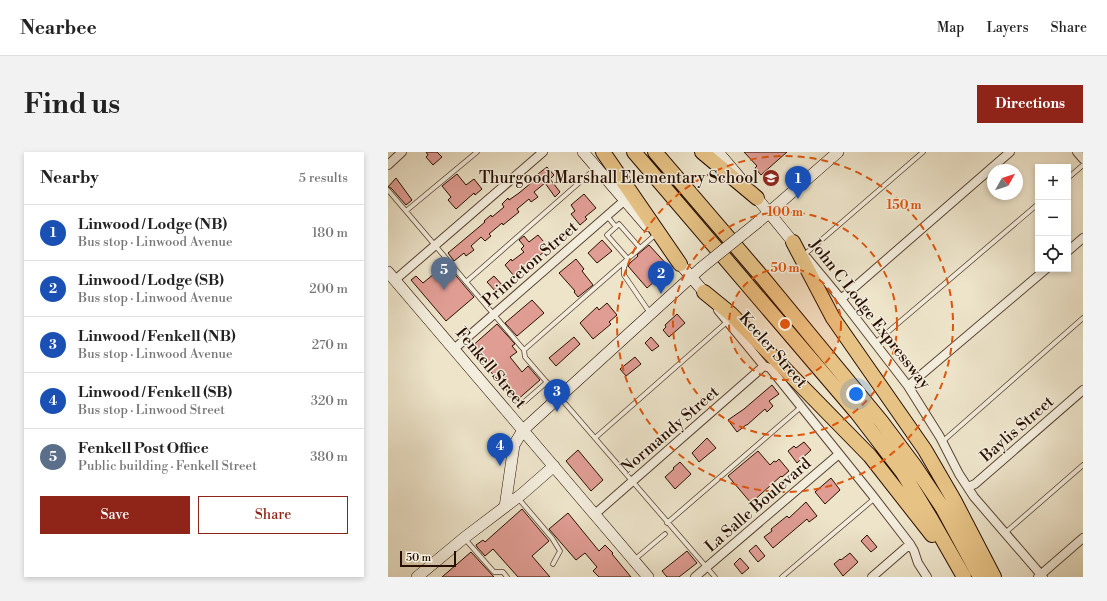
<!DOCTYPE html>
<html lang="en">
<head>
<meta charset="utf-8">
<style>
	:root { --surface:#fff; --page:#f2f2f2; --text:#222; --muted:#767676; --line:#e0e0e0; --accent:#8f2418 }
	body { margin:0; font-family:"Libre Bodoni",serif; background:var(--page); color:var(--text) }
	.controls { position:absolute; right:12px; top:12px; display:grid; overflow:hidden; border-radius:0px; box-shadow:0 2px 6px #0003 }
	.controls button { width:36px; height:36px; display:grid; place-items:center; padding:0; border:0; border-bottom:1px solid var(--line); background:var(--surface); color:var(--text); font:20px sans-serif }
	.compass { position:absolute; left:599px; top:12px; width:36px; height:36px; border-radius:50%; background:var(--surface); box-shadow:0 2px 6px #0003; rotate:51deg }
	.scale { position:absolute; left:12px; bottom:10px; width:56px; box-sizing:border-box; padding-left:4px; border:2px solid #290f01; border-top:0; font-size:11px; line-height:14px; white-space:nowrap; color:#290f01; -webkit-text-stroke:3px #f3eddd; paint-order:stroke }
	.you { position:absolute; left:468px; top:242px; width:14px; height:14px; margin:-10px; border:3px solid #fff; border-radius:50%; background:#1a73e8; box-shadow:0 0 0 6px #1a73e833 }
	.badge { display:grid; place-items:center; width:26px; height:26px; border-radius:50%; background:var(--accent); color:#fff; font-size:13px; font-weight:700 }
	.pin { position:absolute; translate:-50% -33px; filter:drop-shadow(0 1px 2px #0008) }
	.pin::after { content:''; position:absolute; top:21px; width:14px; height:12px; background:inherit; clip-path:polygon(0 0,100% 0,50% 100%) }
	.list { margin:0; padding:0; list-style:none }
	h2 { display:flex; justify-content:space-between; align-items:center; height:52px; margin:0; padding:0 16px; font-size:17px }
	h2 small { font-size:13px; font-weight:400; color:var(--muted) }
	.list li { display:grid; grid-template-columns:26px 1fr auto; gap:12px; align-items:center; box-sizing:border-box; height:56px; padding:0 16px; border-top:1px solid var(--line) }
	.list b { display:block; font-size:15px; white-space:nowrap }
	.list p { margin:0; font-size:13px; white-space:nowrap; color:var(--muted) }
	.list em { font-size:13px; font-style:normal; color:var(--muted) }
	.actions { display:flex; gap:8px; padding:12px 16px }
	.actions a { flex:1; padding:9px 0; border:1px solid var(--accent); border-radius:0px; text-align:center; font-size:14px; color:var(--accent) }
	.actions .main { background:var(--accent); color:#fff }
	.icon { flex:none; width:22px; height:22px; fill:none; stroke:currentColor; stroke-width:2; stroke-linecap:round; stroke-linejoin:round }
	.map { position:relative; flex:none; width:695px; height:425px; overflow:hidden; border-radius:0px }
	header { display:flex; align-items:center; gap:24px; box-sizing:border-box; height:56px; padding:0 20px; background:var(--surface); border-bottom:1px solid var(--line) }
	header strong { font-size:19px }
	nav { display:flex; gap:22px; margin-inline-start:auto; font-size:14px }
	.intro { display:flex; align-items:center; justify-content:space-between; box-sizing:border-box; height:96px; padding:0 24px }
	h1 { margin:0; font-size:28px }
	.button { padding:10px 18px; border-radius:0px; background:var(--accent); color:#fff; font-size:14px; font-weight:700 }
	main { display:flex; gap:24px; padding:0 24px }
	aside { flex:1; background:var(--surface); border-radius:0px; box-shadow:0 2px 6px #0003 }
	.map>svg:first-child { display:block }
</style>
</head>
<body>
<header>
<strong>Nearbee</strong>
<nav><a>Map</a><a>Layers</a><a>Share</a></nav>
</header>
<div class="intro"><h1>Find us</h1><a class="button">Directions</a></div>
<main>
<aside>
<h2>Nearby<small>5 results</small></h2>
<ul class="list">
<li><span class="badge" style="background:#1a4fb4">1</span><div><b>Linwood / Lodge (NB)</b><p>Bus stop · Linwood Avenue</p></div><em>180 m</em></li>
<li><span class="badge" style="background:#1a4fb4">2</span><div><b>Linwood / Lodge (SB)</b><p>Bus stop · Linwood Avenue</p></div><em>200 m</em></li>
<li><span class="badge" style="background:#1a4fb4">3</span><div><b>Linwood / Fenkell (NB)</b><p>Bus stop · Linwood Avenue</p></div><em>270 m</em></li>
<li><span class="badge" style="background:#1a4fb4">4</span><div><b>Linwood / Fenkell (SB)</b><p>Bus stop · Linwood Street</p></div><em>320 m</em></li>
<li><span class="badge" style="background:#5c6f8a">5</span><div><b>Fenkell Post Office</b><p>Public building · Fenkell Street</p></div><em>380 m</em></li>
</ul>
<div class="actions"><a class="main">Save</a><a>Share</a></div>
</aside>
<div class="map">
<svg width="695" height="425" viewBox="0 0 695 425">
	<rect width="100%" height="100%" fill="#ede4ca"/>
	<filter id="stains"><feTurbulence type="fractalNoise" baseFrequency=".005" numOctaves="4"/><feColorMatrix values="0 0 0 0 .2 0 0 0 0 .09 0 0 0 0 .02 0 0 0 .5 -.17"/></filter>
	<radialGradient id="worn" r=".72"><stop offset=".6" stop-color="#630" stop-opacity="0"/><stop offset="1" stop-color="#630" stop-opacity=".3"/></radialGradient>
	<path fill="#e09d94" stroke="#290f01" d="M 38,0 L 49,0 L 54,5 L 45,13 L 38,5 L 40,3 Z
		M 356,0 L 399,0 L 373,23 L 367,16 L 369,14 Z
		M 159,15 L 166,23 L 162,27 L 172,40 L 167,45 L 157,31 L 146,40 L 150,45 L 143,50 L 141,47 L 129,57 L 131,60 L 115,73 L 114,71 L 101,82 L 103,84 L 97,89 L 93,85 L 83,94 L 86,98 L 78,104 L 76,101 L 66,109 L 60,101 L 97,70 L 96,69 L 103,63 L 104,65 L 116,55 L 114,52 L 120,46 L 121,48 L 131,41 L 143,31 L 141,29 Z
		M 69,22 L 78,33 L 86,27 L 94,37 L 87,43 L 86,41 L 68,57 L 60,48 L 63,45 L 54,34 Z
		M 8,26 L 24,48 L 18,53 L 3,36 L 0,35 Z
		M 196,42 L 208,56 L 197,65 L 199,67 L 192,73 L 183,62 L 187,59 L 183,53 Z
		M 150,83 L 161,96 L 126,124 L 117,113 L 123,107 L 124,109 L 136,100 L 133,97 L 136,94 L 131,88 L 136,84 L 141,90 Z
		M 214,88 L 224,99 L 209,111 L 200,101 Z
		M 261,93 L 282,116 L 259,136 L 240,114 L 242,111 L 250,104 L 249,103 Z
		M 188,107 L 196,117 L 194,119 L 205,133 L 190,145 L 186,140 L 187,139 L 171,121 Z
		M 58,112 L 86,145 L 58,169 L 23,128 L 28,124 L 35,131 Z
		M 106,124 L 116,135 L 109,141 L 99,130 Z
		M 144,148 L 156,161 L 129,184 L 117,171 Z
		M 219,151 L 229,163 L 221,170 L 223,172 L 205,187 L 192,171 L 209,155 L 211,158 Z
		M 289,162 L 297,171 L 281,185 L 275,178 L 278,175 L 277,173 Z
		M 109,172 L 127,192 L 124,194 L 129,200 L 122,205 L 134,220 L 140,214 L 152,228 L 128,249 L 82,196 Z
		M 186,185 L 192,192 L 168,214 L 161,206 Z
		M 263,185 L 271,194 L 264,199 L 257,191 Z
		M 247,205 L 253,212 L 238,224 L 232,217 Z
		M 384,233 L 391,242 L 381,249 L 385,254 L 379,260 L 377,257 L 359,273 L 358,273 L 349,280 L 340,268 L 356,257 Z
		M 319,286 L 328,296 L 311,310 L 304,301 Z
		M 416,290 L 423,298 L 409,311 L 400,299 L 406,294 L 408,296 Z
		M 190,298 L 215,328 L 203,339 L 178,309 Z
		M 370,299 L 382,313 L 386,309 L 388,310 L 391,307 L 401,319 L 394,325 L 393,324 L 363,351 L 340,324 Z
		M 292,310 L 303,322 L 287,337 L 277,325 L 286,317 L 285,316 Z
		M 443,326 L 452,338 L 437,352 L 427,340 Z
		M 418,350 L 429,364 L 421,370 L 419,367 L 385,396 L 376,385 L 384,379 L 383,377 L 399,364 L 401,366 Z
		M 134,357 L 161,389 L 144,404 L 162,425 L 130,425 L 105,397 L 97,404 L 89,395 L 88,393 L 95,388 L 97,390 Z
		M 180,361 L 211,399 L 217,393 L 225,401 L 224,402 L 243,425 L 211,425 L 205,419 L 209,415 L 197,401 L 188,408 L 161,377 Z
		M 479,383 L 489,395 L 483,400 L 473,389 Z
		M 368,393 L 377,404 L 370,410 L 361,399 Z
		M 299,399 L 309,411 L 291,425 L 279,425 L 274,419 Z
		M 83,400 L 106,425 L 54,425 Z
		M 462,401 L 470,410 L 455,424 L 446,412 L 452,407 L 453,408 Z
		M 352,406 L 361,416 L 354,422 L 346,412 Z"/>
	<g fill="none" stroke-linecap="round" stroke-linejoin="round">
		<g stroke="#5a4433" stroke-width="5.5">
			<path id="lane" d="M 680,26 L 695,13
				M 0,38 L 136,198 L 137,205 L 327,425
				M 18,59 L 89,0
				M 219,64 L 228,75
				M 252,96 L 231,72 L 219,83 L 240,107 L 236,115 L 236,123 L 262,161
				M 416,103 L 535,0
				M 78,130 L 208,16
				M 487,191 L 650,52
				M 136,198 L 267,83
				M 135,251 L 159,230
				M 207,286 L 340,169
				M 554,290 L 695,166
				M 130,346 L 164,386 L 172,399 L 165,412
				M 279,371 L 413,255
				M 617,381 L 695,313
				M 77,387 L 106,420 L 115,420 L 119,425
				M 246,408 L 277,382
				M 394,425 L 487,346"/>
		</g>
		<g stroke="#5a4433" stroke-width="10">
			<path id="street" d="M 689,0 L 695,7
				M 0,13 L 14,0
				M 680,99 L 695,86
				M 419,106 L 453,147 L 520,234 L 552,285 L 571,322 L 586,345 L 655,425
				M 7,128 L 155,0
				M 453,147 L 622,0
				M 330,158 L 376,214 L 382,216 L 485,344 L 522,392 L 526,399 L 530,411 L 539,425
				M 66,197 L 237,48
				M 520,234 L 658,117
				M 580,335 L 587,332 L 695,238
				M 207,362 L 376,214
				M 307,425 L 451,302
				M 484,425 L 522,392
				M 650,425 L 695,386"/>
		</g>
		<g stroke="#290f01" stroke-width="12">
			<path id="secondary" d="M 195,0 L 259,74
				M 330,0 L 352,26
				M 364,40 L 405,90
				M 370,70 L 450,0
				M 287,106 L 316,140
				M 0,120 L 260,425
				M 117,355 L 126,293 L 135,278 L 313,116
				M 29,425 L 76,386 L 134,342 L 166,314"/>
		</g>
		<g stroke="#290f01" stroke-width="16">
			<path id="highway" d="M 215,0 L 292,112
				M 246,0 L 469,261 L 515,321 L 543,367 L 576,425
				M 267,0 L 375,126 L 493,269 L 526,313 L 554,355 L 592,425
				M 314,0 L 369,46
				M 405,90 L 445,166 L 537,298 L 566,348 L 606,425
				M 316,140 L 343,162 L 482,304 L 544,383"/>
		</g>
		<use href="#lane" stroke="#f3eddd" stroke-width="4"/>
		<use href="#street" stroke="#f3eddd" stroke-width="8"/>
		<use href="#secondary" stroke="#f3eddd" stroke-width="11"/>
		<use href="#highway" stroke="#e6c285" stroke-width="14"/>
		<g stroke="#290f01" stroke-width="12" stroke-linecap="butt">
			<path id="secondary-bridge" d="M 313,116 L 370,70"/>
		</g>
		<use href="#secondary-bridge" stroke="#f3eddd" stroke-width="11"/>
	</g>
	<circle cx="397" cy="172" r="56" fill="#de550b" fill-opacity=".12"/>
	<g fill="none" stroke="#de550b" stroke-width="2" stroke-dasharray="7 5">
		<circle cx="397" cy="172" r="56"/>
		<circle cx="397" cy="172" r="112"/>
		<circle cx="397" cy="172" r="168"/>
	</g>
	<defs>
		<g id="school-disc" transform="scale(0.9)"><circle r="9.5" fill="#8f2418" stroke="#f3eddd"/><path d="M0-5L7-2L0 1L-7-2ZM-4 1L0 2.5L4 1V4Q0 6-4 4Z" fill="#fff"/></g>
	</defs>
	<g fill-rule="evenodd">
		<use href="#school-disc" x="383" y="26"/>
	</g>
	<g text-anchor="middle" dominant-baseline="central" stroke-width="3" stroke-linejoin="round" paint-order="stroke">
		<g font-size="16" fill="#290f01" stroke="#f3eddd" text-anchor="end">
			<text x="370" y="26">Thurgood Marshall Elementary School</text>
		</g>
		<g font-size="16" fill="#290f01" stroke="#f3eddd">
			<text transform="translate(142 112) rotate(-41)">Princeton Street</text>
			<text transform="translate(482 162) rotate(52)">John C Lodge Expressway</text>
			<text transform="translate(385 198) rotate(49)">Keeler Street</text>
			<text transform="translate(103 216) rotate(50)">Fenkell Street</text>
			<text transform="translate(629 277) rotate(-41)">Baylis Street</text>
			<text transform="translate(282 278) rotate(-41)">Normandy Street</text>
			<text transform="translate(370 353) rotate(-41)">La Salle Boulevard</text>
		</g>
	</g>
	<circle cx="397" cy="172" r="6" fill="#de550b" stroke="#f3eddd" stroke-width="2"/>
	<g font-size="12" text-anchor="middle" font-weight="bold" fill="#de550b" stroke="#f3eddd" stroke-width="3" stroke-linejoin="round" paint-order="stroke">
		<text x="516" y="57">150 m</text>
		<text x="397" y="64">100 m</text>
		<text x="397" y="120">50 m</text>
	</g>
	<rect width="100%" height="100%" filter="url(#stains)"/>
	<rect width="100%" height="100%" fill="url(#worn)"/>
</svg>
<div class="controls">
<button>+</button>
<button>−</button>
<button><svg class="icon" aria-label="locate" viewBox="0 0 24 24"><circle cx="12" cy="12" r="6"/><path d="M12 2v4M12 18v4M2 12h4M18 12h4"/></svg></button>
</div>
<svg class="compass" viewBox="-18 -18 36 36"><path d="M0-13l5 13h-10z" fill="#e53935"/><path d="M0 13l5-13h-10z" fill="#767676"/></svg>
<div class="scale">50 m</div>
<div class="you"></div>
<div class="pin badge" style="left:410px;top:47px;background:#1a4fb4">1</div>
<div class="pin badge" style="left:273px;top:142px;background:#1a4fb4">2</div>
<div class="pin badge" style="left:169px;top:260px;background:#1a4fb4">3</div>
<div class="pin badge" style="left:112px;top:314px;background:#1a4fb4">4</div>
<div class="pin badge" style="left:56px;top:138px;background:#5c6f8a">5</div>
</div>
</main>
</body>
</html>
